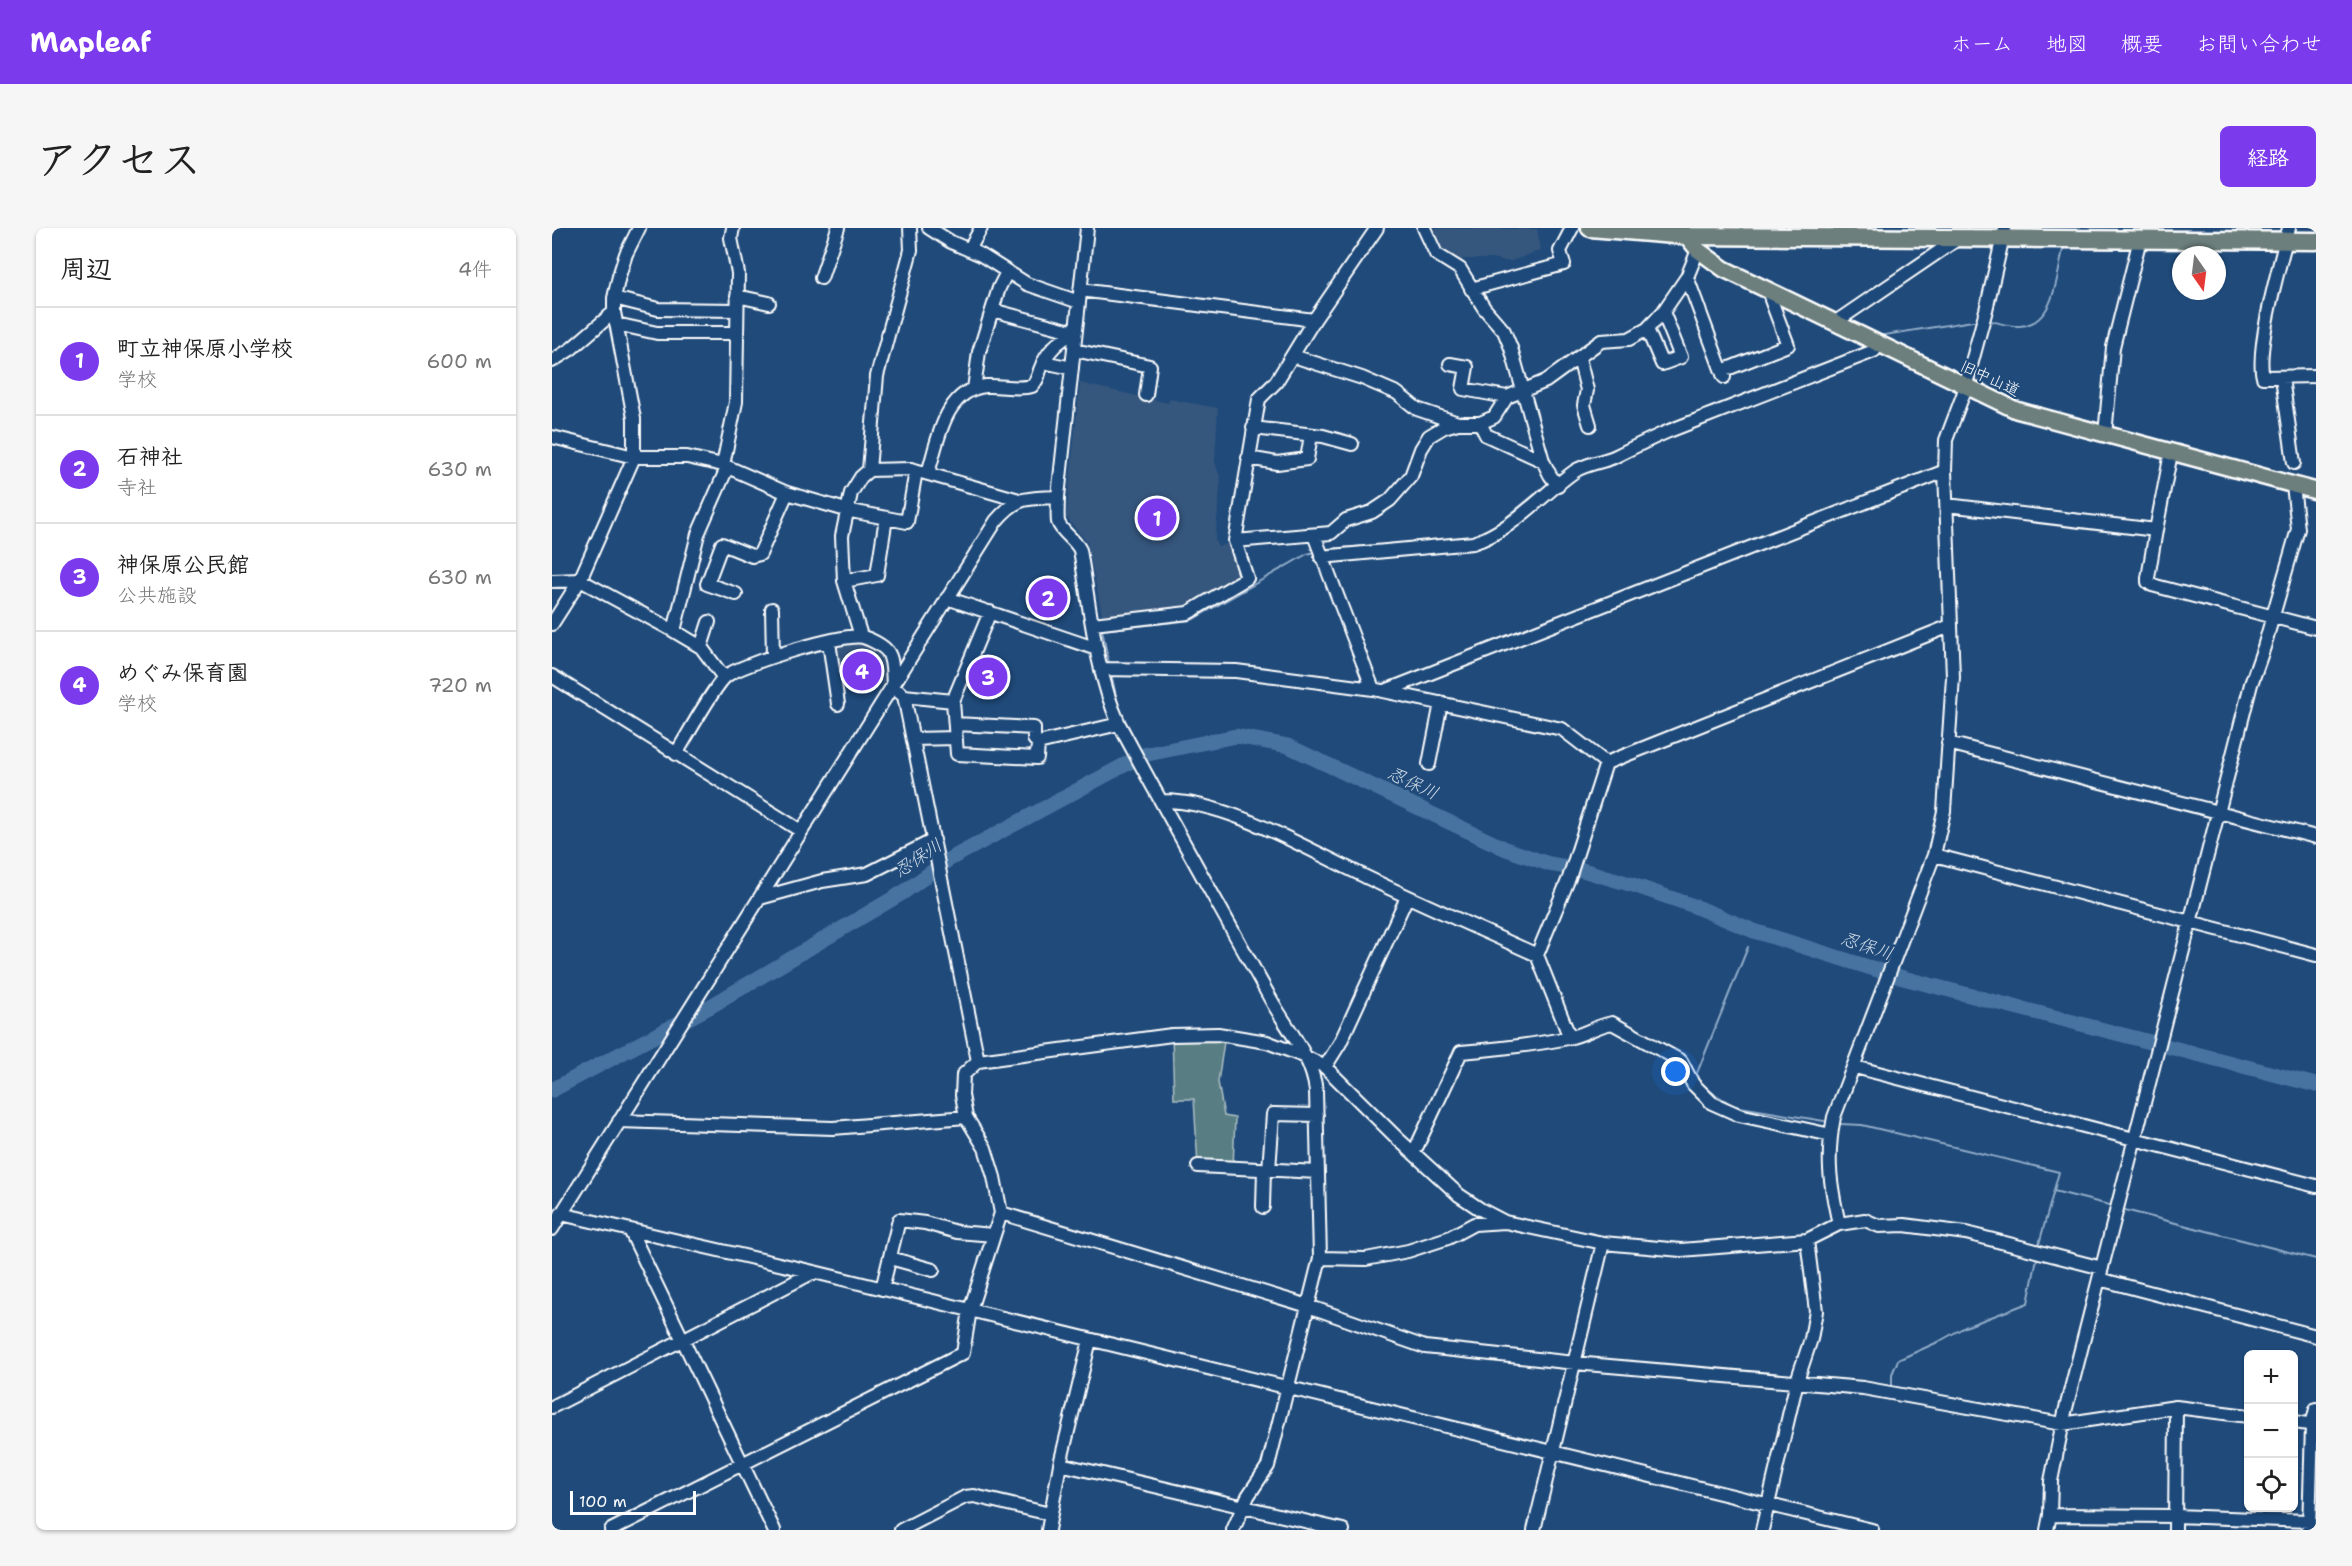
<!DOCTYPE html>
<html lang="ja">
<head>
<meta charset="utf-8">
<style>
	:root { --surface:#fff; --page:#f6f6f6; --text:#222; --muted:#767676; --line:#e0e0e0; --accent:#7c3aed }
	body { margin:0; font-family:"Shantell Sans","Klee One",sans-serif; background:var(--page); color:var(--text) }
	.controls { position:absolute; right:18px; bottom:18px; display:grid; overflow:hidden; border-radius:9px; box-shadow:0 2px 4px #0004 }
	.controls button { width:54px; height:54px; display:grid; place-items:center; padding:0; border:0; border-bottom:2px solid var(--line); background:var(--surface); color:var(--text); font:30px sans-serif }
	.compass { position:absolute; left:1620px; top:18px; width:54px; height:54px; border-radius:50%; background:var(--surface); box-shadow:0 2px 4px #0004; rotate:166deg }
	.scale { position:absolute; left:18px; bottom:15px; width:126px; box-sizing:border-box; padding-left:6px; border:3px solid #fff; border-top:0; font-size:16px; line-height:21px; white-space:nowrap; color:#fff; -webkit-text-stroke:4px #1f4a7a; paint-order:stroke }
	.you { position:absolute; left:1124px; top:844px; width:21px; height:21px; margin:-15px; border:4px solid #fff; border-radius:50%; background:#1a73e8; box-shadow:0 0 0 9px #1a73e833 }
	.badge { display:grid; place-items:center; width:39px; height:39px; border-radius:50%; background:var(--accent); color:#fff; font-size:20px; font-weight:700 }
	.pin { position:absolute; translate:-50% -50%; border:3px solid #fff; box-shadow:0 2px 6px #0006 }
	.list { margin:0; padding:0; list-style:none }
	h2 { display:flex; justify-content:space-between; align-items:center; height:78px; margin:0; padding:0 24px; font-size:26px }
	h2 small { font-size:20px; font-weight:400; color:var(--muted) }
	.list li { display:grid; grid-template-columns:39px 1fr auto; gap:18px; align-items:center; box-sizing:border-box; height:108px; padding:0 24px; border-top:2px solid var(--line) }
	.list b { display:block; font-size:22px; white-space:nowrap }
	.list p { margin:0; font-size:20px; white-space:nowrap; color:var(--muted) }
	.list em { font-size:20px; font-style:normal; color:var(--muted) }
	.icon { flex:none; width:33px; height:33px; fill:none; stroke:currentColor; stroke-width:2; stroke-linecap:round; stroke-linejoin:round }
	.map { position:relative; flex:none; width:1764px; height:1302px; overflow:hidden; border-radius:9px }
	header { display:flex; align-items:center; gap:36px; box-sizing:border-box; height:84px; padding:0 30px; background:var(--accent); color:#fff }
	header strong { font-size:28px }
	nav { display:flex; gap:33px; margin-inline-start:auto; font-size:21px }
	.intro { display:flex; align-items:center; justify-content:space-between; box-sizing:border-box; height:144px; padding:0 36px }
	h1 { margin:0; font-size:42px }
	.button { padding:15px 27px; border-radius:9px; background:var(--accent); color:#fff; font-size:21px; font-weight:700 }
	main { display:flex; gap:36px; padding:0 36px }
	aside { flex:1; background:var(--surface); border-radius:9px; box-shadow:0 2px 4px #0004 }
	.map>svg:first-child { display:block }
</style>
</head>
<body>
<header>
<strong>Mapleaf</strong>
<nav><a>ホーム</a><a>地図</a><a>概要</a><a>お問い合わせ</a></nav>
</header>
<div class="intro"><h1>アクセス</h1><a class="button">経路</a></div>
<main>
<aside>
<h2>周辺<small>4件</small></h2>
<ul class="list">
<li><span class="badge">1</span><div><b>町立神保原小学校</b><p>学校</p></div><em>600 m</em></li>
<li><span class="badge">2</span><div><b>石神社</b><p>寺社</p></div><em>630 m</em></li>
<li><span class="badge">3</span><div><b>神保原公民館</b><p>公共施設</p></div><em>630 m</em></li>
<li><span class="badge">4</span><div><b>めぐみ保育園</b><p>学校</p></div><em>720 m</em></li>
</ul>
</aside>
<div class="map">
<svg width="1764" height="1302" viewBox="0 0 1764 1302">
	<rect width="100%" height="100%" fill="#1f4a7a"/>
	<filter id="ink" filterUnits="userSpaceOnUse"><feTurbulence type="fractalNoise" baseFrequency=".0167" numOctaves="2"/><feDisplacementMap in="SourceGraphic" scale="12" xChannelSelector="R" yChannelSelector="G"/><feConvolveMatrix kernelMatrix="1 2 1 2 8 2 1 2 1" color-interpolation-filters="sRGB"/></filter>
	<g filter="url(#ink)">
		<path fill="#34567d" d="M 873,0 L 985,1 L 989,22 L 960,33 L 947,33 L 946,31 L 911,31 L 908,38 L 887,25 Z
			M 528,155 L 616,175 L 617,171 L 666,180 L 663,234 L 669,251 L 663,312 L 666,319 L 675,316 L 679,316 L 687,346 L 686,350 L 632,380 L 553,388 L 550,387 L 535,314 L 514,289 Z
			M 305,412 L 330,425 L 336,455 L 309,457 L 308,453 L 287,456 L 280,416 Z"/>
		<path fill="#597e84" stroke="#acbec2" stroke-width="1.5" d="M 620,807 L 673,807 L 666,854 L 672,888 L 683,890 L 681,940 L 646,938 L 642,871 L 622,871 Z"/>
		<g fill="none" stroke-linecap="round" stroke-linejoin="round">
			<path stroke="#91abc7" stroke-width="2" d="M 1435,92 C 1445,94 1458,99 1468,98 C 1504,96 1505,44 1512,17
				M 1326,108 L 1427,92
				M 1201,164 L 1316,118
				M 1055,225 L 1106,201
				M 945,297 L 999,253
				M 773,321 L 830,317
				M 557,436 L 550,402 L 640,392 L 755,326 L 764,324
				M 559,445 L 566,477
				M 568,483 L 591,527
				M 1201,706 L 1202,703
				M 1145,845 L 1196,719
				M 1150,856 L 1161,865 L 1182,878 L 1272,893
				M 1288,896 L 1310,897 L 1507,944 L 1487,1016
				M 1502,963 L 1561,978
				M 1569,981 L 1764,1031
				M 1340,1160 L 1340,1146 L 1346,1132 L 1386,1114 L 1413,1099 L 1476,1075 L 1485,1030
				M 1387,1168 L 1485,1185
				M 1663,1178 L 1696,1181
				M 1742,1187 L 1754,1189
				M 1517,1188 L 1533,1187"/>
			<path stroke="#4773a1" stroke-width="15" d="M 0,862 L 159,778 L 352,664 L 396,632 L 591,527 L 684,508 L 736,518 L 954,621 L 997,636 L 1027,641 L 1081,657 L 1142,678 L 1202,703 L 1351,750 L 1764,857"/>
			<g stroke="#fff" stroke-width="16">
				<path id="minor" d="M 377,0 L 399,14 L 429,27 L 475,56 L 527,74
					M 535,0 L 506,269 C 506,276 505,287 506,294 C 510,305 523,311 528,322 C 538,379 543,442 567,496 C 616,588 668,679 718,770 C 735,801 760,828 764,863 L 768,1030 L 716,1238 L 696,1268 L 681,1302
					M 872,0 L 884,26 L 908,41 L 932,80 L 952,103 L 959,120 L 991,233 L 998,247 L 1006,258
					M 1737,0 C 1729,32 1703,121 1711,149 L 1764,148
					M 417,22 L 429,0
					M 1135,49 L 1172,149
					M 269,50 L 286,0
					M 919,61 L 1012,36 L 1008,23 L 1020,0
					M 528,62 L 762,92
					M 185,68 L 217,75
					M 62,70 L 106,81 L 184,82
					M 440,82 L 523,104
					M 64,96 L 105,105 L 184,105
					M 1284,96 L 1288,91 L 1407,10
					M 1095,101 L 1110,136 L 1129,129 L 1111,84
					M 522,122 L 598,138 L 594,167
					M 741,128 L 810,150 L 845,165 L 865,181 L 906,195
					M 1027,130 L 1035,162 L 1032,177 L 1038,197
					M 0,133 L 19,121 L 62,84
					M 491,134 L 520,140
					M 898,136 L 915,139 L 911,161 L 955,169
					M 1170,143 L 1236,117 L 1219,72 L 1221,66
					M 1730,150 L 1742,235
					M 422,161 L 427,124 L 447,60 L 455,44
					M 928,195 L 934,207 L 991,233
					M 701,200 L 771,208 L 800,216
					M 1553,207 L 1561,119 L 1588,11
					M 0,209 L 82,229 L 135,229 L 171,237 L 235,265 L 294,282 L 355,294 L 364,243
					M 696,230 L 725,235 L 755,231 L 759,207
					M 171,237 L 184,174 L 186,45 L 179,10 L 181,0
					M 317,242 L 325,148 L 359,22 L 358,0
					M 376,245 C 386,213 392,162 434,158 C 449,157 465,162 480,158 C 485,153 486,149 488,142 C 495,123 506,113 523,104
					M 1395,277 L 1604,302 L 1596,350 L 1596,354 L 1600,357 L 1764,400
					M 1604,302 L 1619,225
					M 762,307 L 821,461
					M 683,313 L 779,305 L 794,292 L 820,284 L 838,272 L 859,248 L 869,221 L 877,208 L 892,199 L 906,195 L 928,195 L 942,189 L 955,169 L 994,153 L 1049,113 L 1077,111 L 1095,101 L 1111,84 L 1135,49 L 1146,22
					M 769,329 L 921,315 C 961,302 989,267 1023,243 C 1033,236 1050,234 1062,229 C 1080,220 1098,211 1117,203 L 1322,123 L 1327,117
					M 0,353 L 28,352 L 122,403 L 149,419 L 172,450
					M 292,353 L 325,347 L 334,290
					M 184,366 L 155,356 L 170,316 L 200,328 L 208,326 L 235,265
					M 395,370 L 545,421
					M 220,381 L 221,428
					M 0,396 L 28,352 L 82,229 L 82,190 L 62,84 L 62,70 L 67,48 L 74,26 L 87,0
					M 541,396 L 636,385 L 695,350 L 683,313 L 707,171 L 724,154 L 762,92 L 825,0
					M 122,403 L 146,306 L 175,240
					M 309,408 L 292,353 L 290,308 L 299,265 L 309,249 L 317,242 L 359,241 L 467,272
					M 277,414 L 286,476
					M 149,419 L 157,394
					M 549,441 L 684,443 L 821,461 L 1010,501 L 1054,535
					M 0,448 L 249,603
					M 833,463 L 1393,243
					M 352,468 L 401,473 L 405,526 L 485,530 L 486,515 L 567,496
					M 401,473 L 438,384
					M 403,496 L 482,500 L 482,511 L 486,515
					M 361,511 L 404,510
					M 1396,515 L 1764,609
					M 124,526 C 134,510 162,458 174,448 C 190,436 292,404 311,409 C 318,411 330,417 335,423 C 342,432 340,448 341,459 L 352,468 L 426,833
					M 877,536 L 889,475
					M 609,573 C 675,572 754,621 814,649 C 870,676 928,701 985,727 L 1018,810
					M 1382,627 L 1764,727
					M 208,670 L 270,653 L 315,646 L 382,612
					M 985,727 L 1017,650 L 1054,535 L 1398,398
					M 773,839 L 788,815 L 855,669
					M 1303,839 L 1764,958
					M 67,893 L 281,900 L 414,889
					M 859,923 L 865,918 L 909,824 C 945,821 981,817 1016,810 C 1031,807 1044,798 1060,795 L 1129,833 L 1141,856 L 1160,875 L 1187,887 L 1279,907
					M 646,938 L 766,944
					M 717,942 L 721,886 L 765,887
					M 711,979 L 712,942
					M 449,985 L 753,1077 L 873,1119 L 1023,1135 L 1311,1160 L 1510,1196 L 1624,1179 L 1696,1188
					M 9,986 L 262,1044 L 1320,1302
					M 1287,996 C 1278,956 1274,930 1282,889 L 1382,627 L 1392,583 L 1401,449 L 1393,243 L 1394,212 L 1411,167 L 1434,82 L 1453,0
					M 0,1001 L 444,293 C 466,267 475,271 506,269
					M 78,1002 L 222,1302
					M 338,1030 L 381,1042
					M 768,1030 L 814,1031 L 856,1023 L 896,1010 L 922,996 L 953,994 L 1051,1015 L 1129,1022 L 1255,1012 L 1287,996 L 1313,992 L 1327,998 L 1352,997 L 1414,1005 L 1550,1040
					M 1547,1051 L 1764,1108
					M 330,1061 L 347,992 L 373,995 L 405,1004 L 442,1007
					M 0,1179 L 262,1044
					M 1742,1194 L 1764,1197
					M 508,1236 L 791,1302
					M 1498,1287 L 1623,1288 L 1757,1293
					M 59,1302 L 411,1125 L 418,1082 L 449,985 L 442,949 L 433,920 L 414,889 L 410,867 L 411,847 L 426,833 L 620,807 L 666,806 L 715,814 L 754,829 L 773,839 L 846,911 L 907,967 L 928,981 L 953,994
					M 349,1302 L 413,1269 L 422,1268 L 498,1286
					M 496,1302 L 508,1236 L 538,1112
					M 982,1302 L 1051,1015
					M 1210,1302 L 1245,1153 L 1259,1111 L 1264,1083 L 1255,1012
					M 1495,1302 L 1498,1287 L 1499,1253 L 1513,1184 L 1699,456 L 1712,419 L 1746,301 L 1741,257
					M 1623,1302 L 1624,1179
					M 1757,1302 L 1760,1197 L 1764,1181"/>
			</g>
			<g stroke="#fff" stroke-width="20">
				<path id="major" d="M 1130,2 L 1146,22 L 1172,41 L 1464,182 L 1764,263"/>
			</g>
			<g stroke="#fff" stroke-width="21">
				<path id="highway" d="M 1038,0 L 1134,8 L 1764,13"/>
			</g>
			<use href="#minor" stroke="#1f4a7a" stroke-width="12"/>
			<use href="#major" stroke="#6c7f7c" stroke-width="15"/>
			<use href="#highway" stroke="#6c7f7c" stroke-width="16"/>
		</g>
	</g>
	<g text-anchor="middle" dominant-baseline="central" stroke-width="4.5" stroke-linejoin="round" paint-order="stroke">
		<g font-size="16" fill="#fff" stroke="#1f4a7a">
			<text transform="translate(1438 150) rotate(25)">旧中山道</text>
		</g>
		<g font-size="18" font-style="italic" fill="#d1dce8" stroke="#1f4a7a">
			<text transform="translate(861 555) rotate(25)">忍保川</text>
			<text transform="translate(366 630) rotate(-34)">忍保川</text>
			<text transform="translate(1315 718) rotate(18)">忍保川</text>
		</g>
	</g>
</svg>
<div class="controls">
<button>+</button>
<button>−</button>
<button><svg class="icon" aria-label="locate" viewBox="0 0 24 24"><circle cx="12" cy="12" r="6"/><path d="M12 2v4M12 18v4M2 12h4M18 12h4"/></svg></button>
</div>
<svg class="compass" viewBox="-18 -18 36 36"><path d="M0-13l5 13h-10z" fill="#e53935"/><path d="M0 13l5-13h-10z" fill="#767676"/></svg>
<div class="scale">100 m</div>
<div class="you"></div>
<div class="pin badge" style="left:605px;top:290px">1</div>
<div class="pin badge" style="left:496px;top:370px">2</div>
<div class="pin badge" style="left:436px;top:449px">3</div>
<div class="pin badge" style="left:310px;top:443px">4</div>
</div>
</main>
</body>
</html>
